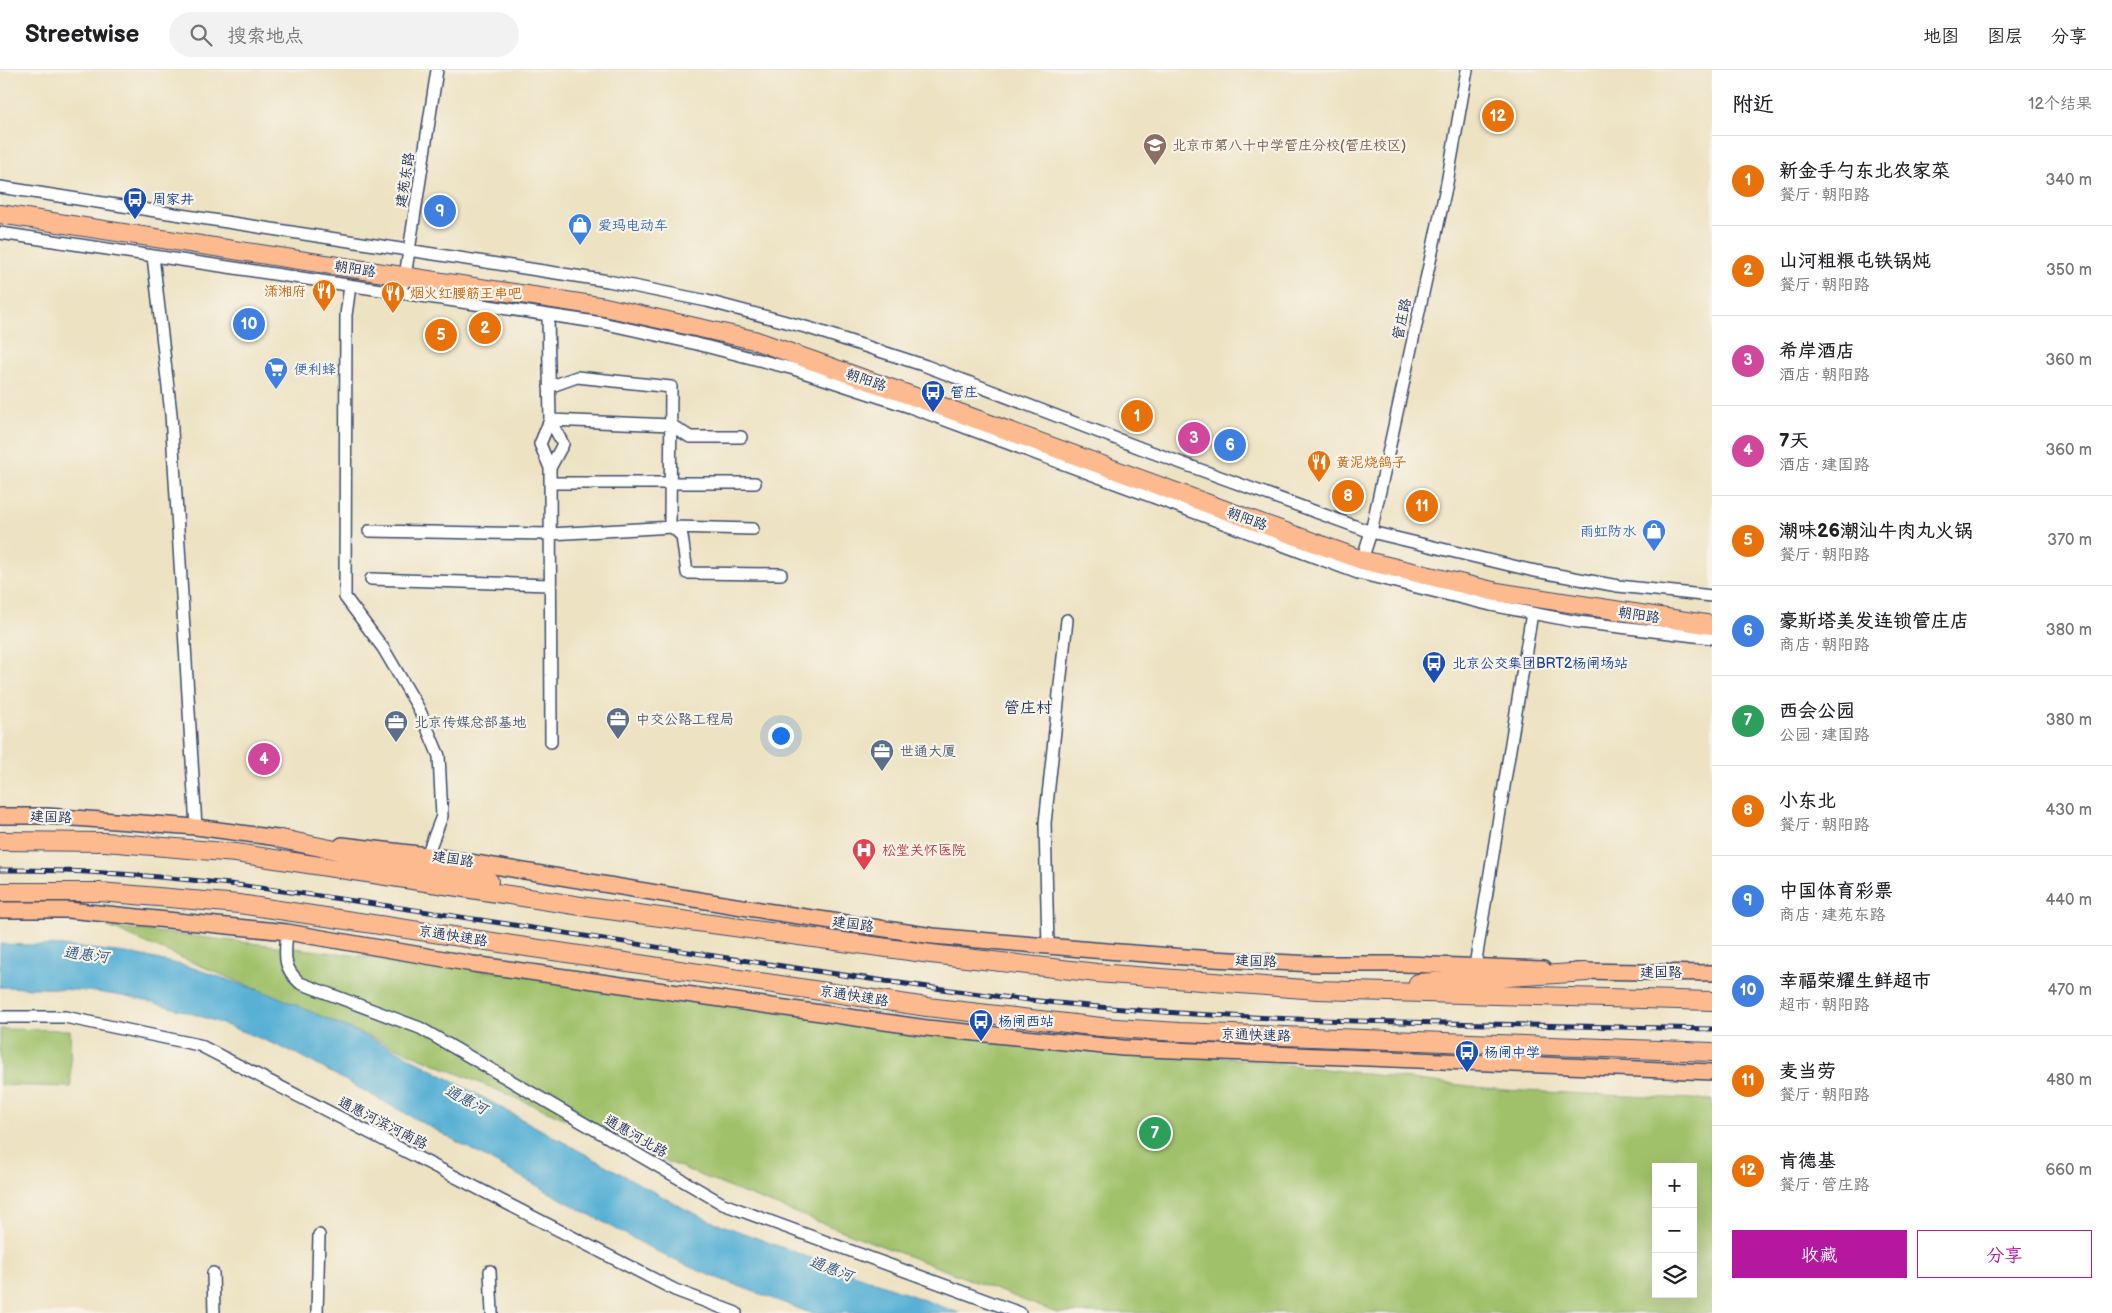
<!DOCTYPE html>
<html lang="zh">
<head>
<meta charset="utf-8">
<style>
	:root { --surface:#fff; --page:#f2f2f2; --text:#202124; --muted:#757577; --line:#e0e0e0; --accent:#b5179e }
	body { margin:0; font-family:"Balsamiq Sans","LXGW WenKai TC",sans-serif; background:var(--page); color:var(--text) }
	.controls { position:absolute; right:15px; bottom:15px; display:grid; overflow:hidden; border-radius:0px; box-shadow:0 5px 20px #0002 }
	.controls button { width:45px; height:45px; display:grid; place-items:center; padding:0; border:0; border-bottom:1px solid var(--line); background:var(--surface); color:var(--text); font:25px sans-serif }
	.you { position:absolute; left:780px; top:665px; width:18px; height:18px; margin:-12px; border:4px solid #fff; border-radius:50%; background:#1a73e8; box-shadow:0 0 0 8px #1a73e833 }
	.badge { display:grid; place-items:center; width:32px; height:32px; border-radius:50%; background:var(--accent); color:#fff; font-size:16px; font-weight:700 }
	.pin { position:absolute; translate:-50% -50%; border:2px solid #fff; box-shadow:0 1px 5px #0006 }
	.list { margin:0; padding:0; list-style:none }
	h2 { display:flex; justify-content:space-between; align-items:center; height:65px; margin:0; padding:0 20px; font-size:21px }
	h2 small { font-size:16px; font-weight:400; color:var(--muted) }
	.list li { display:grid; grid-template-columns:32px 1fr auto; gap:15px; align-items:center; box-sizing:border-box; height:90px; padding:0 20px; border-top:1px solid var(--line) }
	.list b { display:block; font-size:19px; white-space:nowrap }
	.list p { margin:0; font-size:16px; white-space:nowrap; color:var(--muted) }
	.list em { font-size:16px; font-style:normal; color:var(--muted) }
	.actions { display:flex; gap:10px; padding:15px 20px }
	.actions a { flex:1; padding:11px 0; border:1px solid var(--accent); border-radius:0px; text-align:center; font-size:18px; color:var(--accent) }
	.actions .main { background:var(--accent); color:#fff }
	.icon { flex:none; width:28px; height:28px; fill:none; stroke:currentColor; stroke-width:2; stroke-linecap:round; stroke-linejoin:round }
	.map { position:relative; flex:none; width:1712px; height:1243px; overflow:hidden }
	header { display:flex; align-items:center; gap:30px; box-sizing:border-box; height:70px; padding:0 25px; background:var(--surface); border-bottom:1px solid var(--line) }
	header strong { font-size:24px }
	nav { display:flex; gap:28px; margin-inline-start:auto; font-size:18px }
	.search { width:350px; height:45px; background:var(--page); display:flex; align-items:center; gap:12px; box-sizing:border-box; padding:0 18px; border-radius:28px; color:var(--muted); font-size:19px }
	main { display:flex }
	aside { flex:1; background:var(--surface) }
	.map>svg:first-child { display:block }
</style>
</head>
<body>
<header>
<strong>Streetwise</strong>
<div class="search"><svg class="icon" aria-label="search" viewBox="0 0 24 24"><circle cx="10" cy="10" r="6"/><path d="M15 15l6 6"/></svg>搜索地点</div>
<nav><a>地图</a><a>图层</a><a>分享</a></nav>
</header>
<main>
<div class="map">
<svg width="1712" height="1243" viewBox="0 0 1712 1243">
	<rect width="100%" height="100%" fill="#f7f3e8"/>
	<filter id="ink" filterUnits="userSpaceOnUse"><feTurbulence type="fractalNoise" baseFrequency=".02" numOctaves="2"/><feDisplacementMap in="SourceGraphic" scale="10" xChannelSelector="R" yChannelSelector="G"/><feConvolveMatrix kernelMatrix="1 2 1 2 8 2 1 2 1" color-interpolation-filters="sRGB"/></filter>
	<filter id="wash" filterUnits="userSpaceOnUse"><feTurbulence type="fractalNoise" baseFrequency=".0096" numOctaves="4" result="noise"/><feDisplacementMap in="SourceGraphic" scale="20" xChannelSelector="R" yChannelSelector="G"/><feGaussianBlur stdDeviation="1.12" result="paint"/><feColorMatrix in="noise" values="0 0 0 0 0 0 0 0 0 0 0 0 0 0 0 0 0 1.4 0 .05"/><feComposite in="paint" operator="in"/></filter>
	<g filter="url(#wash)">
		<rect width="100%" height="100%" fill="#ede2c2"/>
		<path fill="#a0c16a" stroke="#5e7864" fill-rule="evenodd" d="M 106,856 L 1503,1020 L 1712,1030 L 1712,1243 L 1057,1243 L 733,1119 ZM 1656,1097 L 1693,1097 L 1693,1224 L 1656,1224 Z
			M 0,959 L 70,960 L 71,1017 L 0,1015 Z"/>
		<path fill="#58b1d5" stroke="#3a709a" d="M 0,874 L 64,876 L 134,884 L 190,897 L 276,926 L 398,981 L 685,1139 L 711,1151 L 959,1243 L 811,1243 L 709,1205 L 667,1187 L 299,985 C 236,957 172,933 103,923 C 69,918 34,918 0,917 Z"/>
	</g>
	<g filter="url(#ink)">
		<g fill="none" stroke-linecap="round" stroke-linejoin="round">
			<g stroke="#3a4a6d" stroke-width="14">
				<path id="minor" d="M 0,117 L 608,211 L 707,231 L 809,258 L 926,296 L 1143,379 L 1371,462 L 1530,500 L 1618,516 L 1712,526
					M 0,163 L 602,253 L 697,274 L 794,299 L 910,337 L 1358,503 L 1491,535 L 1578,552 L 1712,568
					M 153,186 L 171,344 L 196,757
					M 404,213 L 437,0
					M 350,216 L 346,245 L 345,527 L 383,578 L 419,639 L 439,686 L 442,746 L 427,785
					M 548,245 L 550,350 L 540,374 L 550,398 L 563,374 L 550,350
					M 549,317 L 577,307 L 671,317 L 670,455 L 682,466 L 687,503 L 781,504
					M 550,350 L 671,355 L 690,367 L 741,367
					M 550,398 L 551,672
					M 550,413 L 755,413
					M 369,461 L 550,464 L 673,457 L 753,459
					M 1360,496 L 1371,462 L 1447,113 L 1467,0
					M 371,509 L 550,515
					M 287,862 C 285,885 282,897 300,913 L 420,958 L 723,1134 L 1020,1243
					M 1048,876 L 1045,753 L 1067,550
					M 1475,896 L 1532,543
					M 0,947 L 65,947 L 199,975 L 675,1220 L 736,1243
					M 490,1201 L 492,1243
					M 213,1203 L 214,1243
					M 317,1243 L 319,1165"/>
			</g>
			<g stroke="#3a4a6d" stroke-width="18">
				<path id="major" d="M 0,746 L 47,746 L 196,757 L 292,770
					M 342,775 L 427,785 L 772,842 L 933,866 L 1093,880 L 1212,889 L 1314,894 L 1404,894 L 1543,899
					M 0,840 L 68,840 L 287,862 L 473,894 L 927,958 L 1123,978 L 1712,1002
					M 1576,901 L 1712,903"/>
			</g>
			<g stroke="#3a4a6d" stroke-width="20">
				<path id="highway" d="M 0,144 L 605,237 L 754,270 L 935,334 L 1362,490 L 1497,522 L 1712,555
					M 281,769 L 489,811
					M 0,771 L 105,772 L 236,783 L 594,838 L 931,884 L 1097,903 L 1317,920 L 1712,931
					M 0,822 L 100,822 L 239,834 L 927,937 L 1101,957 L 1179,962 L 1712,982
					M 1418,913 L 1587,902"/>
			</g>
			<use href="#minor" stroke="#fff" stroke-width="11"/>
			<use href="#major" stroke="#fcba8e" stroke-width="15"/>
			<use href="#highway" stroke="#fcba8e" stroke-width="18"/>
			<g stroke="#1b2f5e" stroke-width="5">
				<path id="rail" d="M 0,800 C 162,799 322,826 481,850 C 652,876 823,904 995,926 C 1130,943 1264,949 1401,952 C 1504,955 1608,957 1712,959"/>
			</g>
			<use href="#rail" stroke="#f7f3e8" stroke-width="3" stroke-dasharray="9" stroke-linecap="butt"/>
		</g>
	</g>
	<defs>
		<g id="school-pin" transform="scale(1.25)"><path d="M0 17L-7.5 6A9.5 9.5 0 1 1 7.5 6Z" fill="#8d6e63" stroke="#f7f3e8"/><path d="M0-5L7-2L0 1L-7-2ZM-4 1L0 2.5L4 1V4Q0 6-4 4Z" fill="#fff"/></g>
		<g id="bus-pin" transform="scale(1.25)"><path d="M0 17L-7.5 6A9.5 9.5 0 1 1 7.5 6Z" fill="#1a4fb4" stroke="#f7f3e8"/><path d="M-5-6H5V4H4V6H2V4H-2V6H-4V4H-5ZM-3.5-4V0h7V-4ZM-3.5 1.2v1.5H-2V1.2ZM2 1.2v1.5H3.5V1.2Z" fill="#fff"/></g>
		<g id="shop-pin" transform="scale(1.25)"><path d="M0 17L-7.5 6A9.5 9.5 0 1 1 7.5 6Z" fill="#3f7fe0" stroke="#f7f3e8"/><path d="M-5-2.5h2.3a2.7 3.5 0 0 1 5.4 0H5L5.5 6h-11ZM-1.5-2.5h3a1.5 2.3 0 0 0-3 0Z" fill="#fff"/></g>
		<g id="restaurant-pin" transform="scale(1.25)"><path d="M0 17L-7.5 6A9.5 9.5 0 1 1 7.5 6Z" fill="#e8710a" stroke="#f7f3e8"/><path d="M-5-6h1v4h1v-4h1v4h1v-4h1v5L-1.5 .5V6h-2V.5L-5-1ZM5-6V6H3V1.5H1.5Q1.5-4 5-6Z" fill="#fff"/></g>
		<g id="supermarket-pin" transform="scale(1.25)"><path d="M0 17L-7.5 6A9.5 9.5 0 1 1 7.5 6Z" fill="#3f7fe0" stroke="#f7f3e8"/><path d="M-6-5.5h2.5l.6 2H6L4.5 2H-2.5L-4.4-4H-6ZM-1.5 3.2a1.3 1.3 0 1 0 .1 0ZM3 3.2a1.3 1.3 0 1 0 .1 0Z" fill="#fff"/></g>
		<g id="office-pin" transform="scale(1.25)"><path d="M0 17L-7.5 6A9.5 9.5 0 1 1 7.5 6Z" fill="#5c6f8a" stroke="#f7f3e8"/><path d="M-6-3h4V-5.5h4V-3h4V5H-6ZM-1-4.5V-3h2v-1.5ZM-6 0V1H6V0Z" fill="#fff"/></g>
		<g id="hospital-pin" transform="scale(1.25)"><path d="M0 17L-7.5 6A9.5 9.5 0 1 1 7.5 6Z" fill="#e0444e" stroke="#f7f3e8"/><path d="M-5-5h3v3.5h4V-5h3V5h-3V1.5h-4V5h-3Z" fill="#fff"/></g>
	</defs>
	<g fill-rule="evenodd">
		<use href="#school-pin" x="1155" y="75"/>
		<use href="#bus-pin" x="135" y="129"/>
		<use href="#shop-pin" x="580" y="155"/>
		<use href="#restaurant-pin" x="324" y="221"/>
		<use href="#restaurant-pin" x="393" y="223"/>
		<use href="#supermarket-pin" x="276" y="299"/>
		<use href="#bus-pin" x="933" y="322"/>
		<use href="#restaurant-pin" x="1319" y="392"/>
		<use href="#shop-pin" x="1654" y="461"/>
		<use href="#bus-pin" x="1434" y="593"/>
		<use href="#office-pin" x="618" y="649"/>
		<use href="#office-pin" x="396" y="652"/>
		<use href="#office-pin" x="882" y="681"/>
		<use href="#hospital-pin" x="864" y="780"/>
		<use href="#bus-pin" x="981" y="951"/>
		<use href="#bus-pin" x="1467" y="982"/>
	</g>
	<g text-anchor="middle" dominant-baseline="central" stroke-width="4.5" stroke-linejoin="round" paint-order="stroke">
		<g font-size="14" fill="#785e54" stroke="#f7f3e8" text-anchor="start">
			<text x="1172" y="75">北京市第八十中学管庄分校(管庄校区)</text>
		</g>
		<g font-size="14" fill="#1b2f5e" stroke="#f7f3e8">
			<text transform="translate(405 110) rotate(-81)">建苑东路</text>
			<text transform="translate(355 199) rotate(9)">朝阳路</text>
			<text transform="translate(1402 249) rotate(-78)">管庄路</text>
			<text transform="translate(866 310) rotate(19)">朝阳路</text>
			<text transform="translate(1247 449) rotate(20)">朝阳路</text>
			<text transform="translate(1639 545) rotate(8)">朝阳路</text>
			<text transform="translate(51 747) rotate(3)">建国路</text>
			<text transform="translate(453 789) rotate(9)">建国路</text>
			<text transform="translate(853 854) rotate(8)">建国路</text>
			<text transform="translate(453 866) rotate(9)">京通快速路</text>
			<text transform="translate(1256 891) rotate(3)">建国路</text>
			<text x="1661" y="902">建国路</text>
			<text transform="translate(854 926) rotate(9)">京通快速路</text>
			<text transform="translate(1256 965) rotate(2)">京通快速路</text>
			<text transform="translate(383 1053) rotate(27)">通惠河滨河南路</text>
			<text transform="translate(636 1066) rotate(30)">通惠河北路</text>
		</g>
		<g font-size="14" fill="#164399" stroke="#f7f3e8" text-anchor="start">
			<text x="152" y="129">周家井</text>
			<text x="950" y="322">管庄</text>
			<text x="1452" y="593">北京公交集团BRT2杨闸场站</text>
			<text x="998" y="951">杨闸西站</text>
			<text x="1484" y="982">杨闸中学</text>
		</g>
		<g font-size="14" fill="#366cbe" stroke="#f7f3e8" text-anchor="start">
			<text x="598" y="155">爱玛电动车</text>
			<text x="294" y="299">便利蜂</text>
			<text x="1636" y="461" text-anchor="end">雨虹防水</text>
		</g>
		<g font-size="14" fill="#c56008" stroke="#f7f3e8" text-anchor="start">
			<text x="306" y="221" text-anchor="end">潇湘府</text>
			<text x="410" y="223">烟火红腰筋王串吧</text>
			<text x="1336" y="392">黄泥烧鸽子</text>
		</g>
		<g font-size="14" fill="#4e5e75" stroke="#f7f3e8" text-anchor="start">
			<text x="636" y="649">中交公路工程局</text>
			<text x="414" y="652">北京传媒总部基地</text>
			<text x="900" y="681">世通大厦</text>
		</g>
		<g font-size="14" fill="#be3a42" stroke="#f7f3e8" text-anchor="start">
			<text x="882" y="780">松堂关怀医院</text>
		</g>
		<g font-size="15" font-style="italic" fill="#2d5682" stroke="#f7f3e8">
			<text transform="translate(86 885) rotate(7)">通惠河</text>
			<text transform="translate(466 1030) rotate(28)">通惠河</text>
			<text transform="translate(831 1199) rotate(21)">通惠河</text>
		</g>
		<g font-size="16" fill="#1b2f5e" stroke="#f7f3e8">
			<text x="1028" y="638">管庄村</text>
		</g>
	</g>
</svg>
<div class="controls">
<button>+</button>
<button>−</button>
<button><svg class="icon" aria-label="layers" viewBox="0 0 24 24"><path d="M12 4l9 5-9 5-9-5zM3 14l9 5 9-5"/></svg></button>
</div>
<div class="you"></div>
<div class="pin badge" style="left:1137px;top:346px;background:#e8710a">1</div>
<div class="pin badge" style="left:485px;top:258px;background:#e8710a">2</div>
<div class="pin badge" style="left:1194px;top:368px;background:#d1479c">3</div>
<div class="pin badge" style="left:264px;top:689px;background:#d1479c">4</div>
<div class="pin badge" style="left:441px;top:265px;background:#e8710a">5</div>
<div class="pin badge" style="left:1230px;top:375px;background:#3f7fe0">6</div>
<div class="pin badge" style="left:1155px;top:1063px;background:#2e9e5b">7</div>
<div class="pin badge" style="left:1348px;top:426px;background:#e8710a">8</div>
<div class="pin badge" style="left:440px;top:141px;background:#3f7fe0">9</div>
<div class="pin badge" style="left:249px;top:254px;background:#3f7fe0">10</div>
<div class="pin badge" style="left:1422px;top:436px;background:#e8710a">11</div>
<div class="pin badge" style="left:1498px;top:46px;background:#e8710a">12</div>
</div>
<aside>
<h2>附近<small>12个结果</small></h2>
<ul class="list">
<li><span class="badge" style="background:#e8710a">1</span><div><b>新金手勺东北农家菜</b><p>餐厅 · 朝阳路</p></div><em>340 m</em></li>
<li><span class="badge" style="background:#e8710a">2</span><div><b>山河粗粮屯铁锅炖</b><p>餐厅 · 朝阳路</p></div><em>350 m</em></li>
<li><span class="badge" style="background:#d1479c">3</span><div><b>希岸酒店</b><p>酒店 · 朝阳路</p></div><em>360 m</em></li>
<li><span class="badge" style="background:#d1479c">4</span><div><b>7天</b><p>酒店 · 建国路</p></div><em>360 m</em></li>
<li><span class="badge" style="background:#e8710a">5</span><div><b>潮味26潮汕牛肉丸火锅</b><p>餐厅 · 朝阳路</p></div><em>370 m</em></li>
<li><span class="badge" style="background:#3f7fe0">6</span><div><b>豪斯塔美发连锁管庄店</b><p>商店 · 朝阳路</p></div><em>380 m</em></li>
<li><span class="badge" style="background:#2e9e5b">7</span><div><b>西会公园</b><p>公园 · 建国路</p></div><em>380 m</em></li>
<li><span class="badge" style="background:#e8710a">8</span><div><b>小东北</b><p>餐厅 · 朝阳路</p></div><em>430 m</em></li>
<li><span class="badge" style="background:#3f7fe0">9</span><div><b>中国体育彩票</b><p>商店 · 建苑东路</p></div><em>440 m</em></li>
<li><span class="badge" style="background:#3f7fe0">10</span><div><b>幸福荣耀生鲜超市</b><p>超市 · 朝阳路</p></div><em>470 m</em></li>
<li><span class="badge" style="background:#e8710a">11</span><div><b>麦当劳</b><p>餐厅 · 朝阳路</p></div><em>480 m</em></li>
<li><span class="badge" style="background:#e8710a">12</span><div><b>肯德基</b><p>餐厅 · 管庄路</p></div><em>660 m</em></li>
</ul>
<div class="actions"><a class="main">收藏</a><a>分享</a></div>
</aside>
</main>
</body>
</html>
